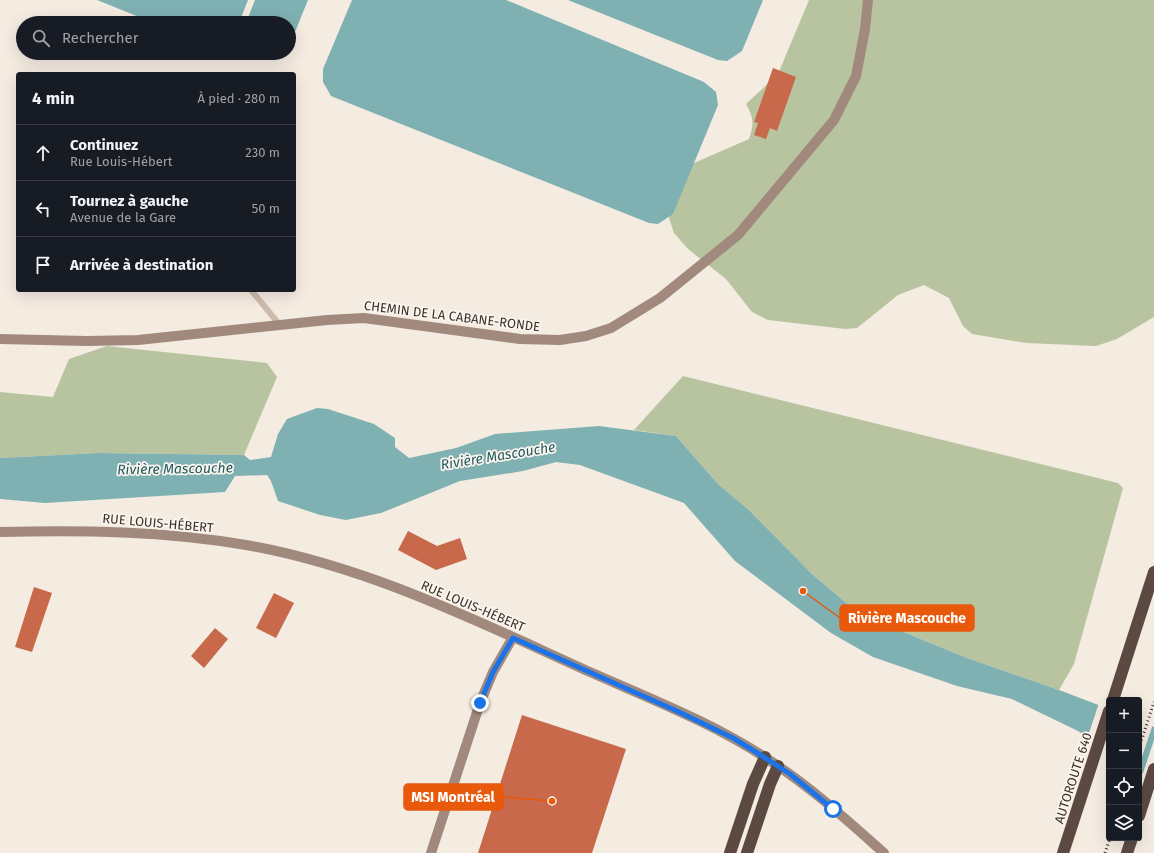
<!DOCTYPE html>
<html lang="fr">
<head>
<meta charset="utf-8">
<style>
	:root { --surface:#171b24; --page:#242831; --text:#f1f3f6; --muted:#9ea1a6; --line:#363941 }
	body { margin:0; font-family:"Fira Sans",sans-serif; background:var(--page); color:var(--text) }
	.controls { position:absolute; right:12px; bottom:12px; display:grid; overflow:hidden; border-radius:4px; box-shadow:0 4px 16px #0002 }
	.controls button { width:36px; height:36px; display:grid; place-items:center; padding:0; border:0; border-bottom:1px solid var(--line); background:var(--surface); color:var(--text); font:20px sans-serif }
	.stop { position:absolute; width:12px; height:12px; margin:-9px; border:3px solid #1a73e8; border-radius:50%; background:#fff }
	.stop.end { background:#1a73e8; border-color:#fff; box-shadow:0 1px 4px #0008 }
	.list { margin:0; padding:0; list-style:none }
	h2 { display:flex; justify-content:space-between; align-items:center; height:52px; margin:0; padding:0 16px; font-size:17px }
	h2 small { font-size:13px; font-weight:400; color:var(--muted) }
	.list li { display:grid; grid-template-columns:26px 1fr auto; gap:12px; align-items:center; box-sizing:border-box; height:56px; padding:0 16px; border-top:1px solid var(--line) }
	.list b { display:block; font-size:15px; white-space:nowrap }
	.list p { margin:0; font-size:13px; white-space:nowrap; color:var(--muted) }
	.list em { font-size:13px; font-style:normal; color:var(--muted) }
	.icon { flex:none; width:22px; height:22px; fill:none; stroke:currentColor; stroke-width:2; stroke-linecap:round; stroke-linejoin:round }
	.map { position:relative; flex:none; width:1154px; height:853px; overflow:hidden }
	.search { position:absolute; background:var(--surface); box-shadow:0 4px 16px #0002; left:16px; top:16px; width:280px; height:44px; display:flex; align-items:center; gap:10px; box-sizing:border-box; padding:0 14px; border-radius:22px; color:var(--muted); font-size:15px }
	.panel { position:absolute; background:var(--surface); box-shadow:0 4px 16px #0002; left:16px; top:72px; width:280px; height:220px; border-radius:4px }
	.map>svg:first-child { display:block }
</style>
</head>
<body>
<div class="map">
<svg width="1154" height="853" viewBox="0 0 1154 853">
	<rect width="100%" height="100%" fill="#f4ebe1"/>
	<path fill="#b8c4a0" d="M 809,0 L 1154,0 L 1154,317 L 1117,339 L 1096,346 L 1026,343 L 972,334 L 963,326 L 949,298 L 924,285 L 898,295 L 857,328 L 845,329 L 768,320 L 752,312 L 726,279 L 688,249 L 674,233 L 665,206 L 668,193 L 694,163 L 749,139 C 754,124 754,118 746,104 L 778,74 Z
		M 107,346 L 267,363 L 277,377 L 244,455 L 98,453 L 0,458 L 0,392 L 53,397 L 69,359 Z
		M 683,376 L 1118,483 L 1123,488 L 1074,664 L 1059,690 L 967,658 L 884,624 L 851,607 L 812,574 L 749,510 L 718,484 L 676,436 L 634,430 Z"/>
	<path fill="#7fb0b2" d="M 97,0 L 248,0 L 239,23 L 154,23 Z
		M 255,0 L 308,0 L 290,44 L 289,23 L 246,23 Z
		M 352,0 L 506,0 L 704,82 L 716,92 L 718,105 L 673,214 L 658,224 L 649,223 L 331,96 L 323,82 L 323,69 Z
		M 568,0 L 763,0 L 742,51 L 727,61 L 718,60 Z
		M 317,408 L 328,409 L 374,424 L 395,438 L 395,447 L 409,458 L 456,448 L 495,434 L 599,426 L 676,436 L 718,484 L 749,510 L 812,574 L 851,607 L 884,624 L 967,658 L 1059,690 L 1109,709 L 1109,750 L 1078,731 L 1012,699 L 957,686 L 873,657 L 831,633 L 735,561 L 684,503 L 580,465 L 556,462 L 523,471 L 460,481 L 381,513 L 346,520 L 320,515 L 278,501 L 271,481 L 267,475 L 235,476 L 225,492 L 45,503 L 0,499 L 0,458 L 98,453 L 244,455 L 250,460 L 271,457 L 278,434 L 287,419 Z
		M 1139,721 L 1154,727 L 1154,785 L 1139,770 Z"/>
	<path fill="#f4ebe1" d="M 1099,703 L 1109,707 L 1109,740 L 1106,750 L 1087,739 Z
		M 1143,721 L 1153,724 L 1139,766 L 1139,733 Z
		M 1154,740 L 1154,787 L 1142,776 Z"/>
	<path fill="#c8694b" d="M 773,68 L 796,77 L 777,131 L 770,128 L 766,139 L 754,135 L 758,123 L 754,122 Z
		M 408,531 L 437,546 L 460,538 L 467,559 L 436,570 L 398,550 Z
		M 34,587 L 52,593 L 32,652 L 15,647 Z
		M 274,593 L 294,603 L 276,638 L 256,628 Z
		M 215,628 L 228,639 L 204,668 L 191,656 Z
		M 522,715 L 626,749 L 592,853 L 478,853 Z"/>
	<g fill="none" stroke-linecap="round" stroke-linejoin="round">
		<path stroke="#cdbbac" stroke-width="6" d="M 251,290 L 279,324"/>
		<path stroke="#a18a7d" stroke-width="10" d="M 0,339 L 87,341 L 138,340 L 327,320 L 364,318 L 520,339 L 560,340 L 586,336 L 611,328 L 660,298 L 738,235 L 834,120 L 856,76 L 865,29 L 868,0
			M 0,532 C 82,530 164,531 246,545 C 367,566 479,622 590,672 C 651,699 716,724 772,762 C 812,788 848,821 884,853
			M 431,853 L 480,703 L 493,672 L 513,637"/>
		<path stroke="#5c4a42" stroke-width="12" d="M 1113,700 L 1154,572
			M 1139,816 L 1154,769
			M 730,853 L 753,784 L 765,757
			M 747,853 L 770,784 L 778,766
			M 1063,853 L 1109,711
			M 1127,853 L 1132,838"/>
		<path stroke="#3b302b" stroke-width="3" stroke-dasharray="1 3" stroke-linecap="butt" d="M 1139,748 L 1154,702
			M 1105,853 L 1110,838"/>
	</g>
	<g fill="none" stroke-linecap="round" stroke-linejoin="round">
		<path stroke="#1a73e8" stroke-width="5" d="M 480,703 L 493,672 L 513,638 L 679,712 L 733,738 L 759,754 L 790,774 L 833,809"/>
	</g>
	<g text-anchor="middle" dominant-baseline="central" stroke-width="3.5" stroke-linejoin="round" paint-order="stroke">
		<g font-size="13" fill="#3b302b" stroke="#fbf5ee">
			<text transform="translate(452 316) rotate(7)">CHEMIN DE LA CABANE-RONDE</text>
			<text transform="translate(158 523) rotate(5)">RUE LOUIS-HÉBERT</text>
			<text transform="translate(473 606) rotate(23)">RUE LOUIS-HÉBERT</text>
			<text transform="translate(1073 778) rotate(-72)">AUTOROUTE 640</text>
		</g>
		<g font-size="14" font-style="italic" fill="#1f5a5e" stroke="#fbf5ee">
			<text transform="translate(498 456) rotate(-9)">Rivière Mascouche</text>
			<text transform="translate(175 469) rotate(-1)">Rivière Mascouche</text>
		</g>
	</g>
	<path fill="none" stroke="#e8590c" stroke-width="1.5" d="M803 591L840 618M552 801L503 797"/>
	<g fill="#e8590c" stroke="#fbf5ee" stroke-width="1.5">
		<circle cx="803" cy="591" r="4"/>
		<circle cx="552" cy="801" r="4"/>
	</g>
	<g fill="#e8590c" stroke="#e8590c" stroke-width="1.5">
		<rect x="840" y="605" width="134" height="26" rx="4"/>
		<rect x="404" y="784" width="99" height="26" rx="4"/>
	</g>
	<g font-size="14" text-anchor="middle" font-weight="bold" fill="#fff">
		<text x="907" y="623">Rivière Mascouche</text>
		<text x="453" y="802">MSI Montréal</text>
	</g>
</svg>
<div class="controls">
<button>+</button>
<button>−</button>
<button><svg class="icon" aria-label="locate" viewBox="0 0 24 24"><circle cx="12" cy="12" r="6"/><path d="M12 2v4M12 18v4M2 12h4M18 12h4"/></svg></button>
<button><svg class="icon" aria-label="layers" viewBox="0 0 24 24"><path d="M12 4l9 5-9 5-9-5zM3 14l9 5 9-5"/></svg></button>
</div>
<div class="stop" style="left:833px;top:809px"></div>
<div class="stop end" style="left:480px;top:703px"></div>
<div class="search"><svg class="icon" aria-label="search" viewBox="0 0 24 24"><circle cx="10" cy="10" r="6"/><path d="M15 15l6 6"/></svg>Rechercher</div>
<section class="panel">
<h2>4 min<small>À pied · 280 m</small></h2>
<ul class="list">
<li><svg class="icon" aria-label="ahead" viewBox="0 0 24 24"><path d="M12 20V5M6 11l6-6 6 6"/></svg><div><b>Continuez</b><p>Rue Louis-Hébert</p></div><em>230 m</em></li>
<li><svg class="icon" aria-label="left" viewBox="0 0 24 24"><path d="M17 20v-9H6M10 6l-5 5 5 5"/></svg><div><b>Tournez à gauche</b><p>Avenue de la Gare</p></div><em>50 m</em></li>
<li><svg class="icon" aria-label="arrive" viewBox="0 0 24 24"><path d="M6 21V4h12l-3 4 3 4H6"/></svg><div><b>Arrivée à destination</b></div></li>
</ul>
</section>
</div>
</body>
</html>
